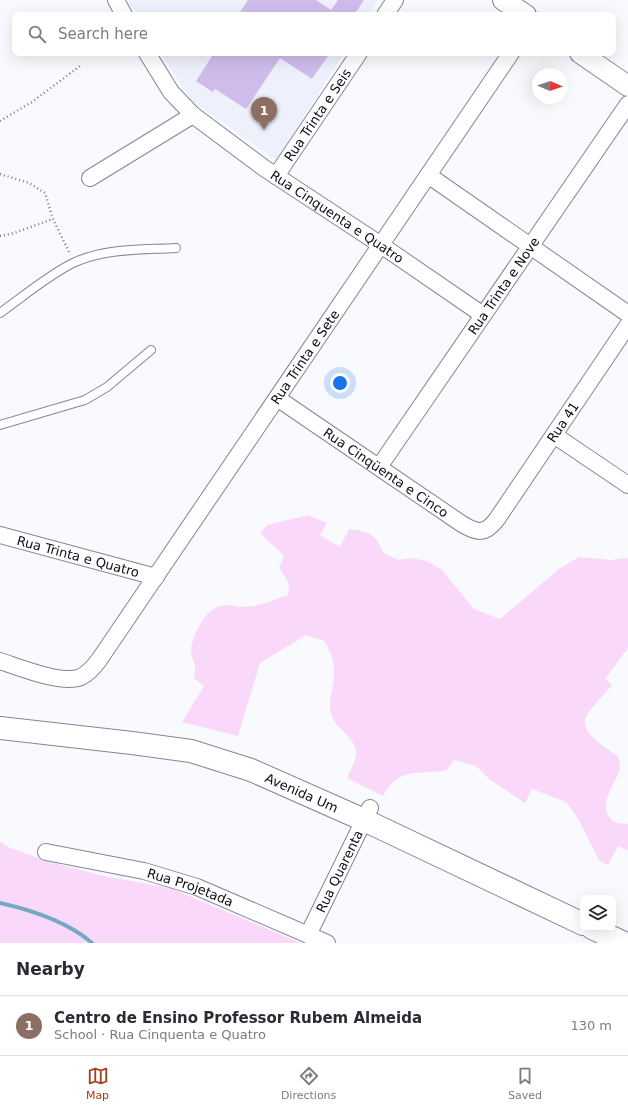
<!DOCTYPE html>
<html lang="en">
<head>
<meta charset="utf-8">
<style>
	:root { --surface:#fff; --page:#f2f2f3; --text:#2b2b33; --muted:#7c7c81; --line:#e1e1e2; --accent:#a53e1b }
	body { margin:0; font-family:"DejaVu Sans",sans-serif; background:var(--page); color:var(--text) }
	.controls { position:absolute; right:12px; bottom:12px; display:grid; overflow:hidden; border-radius:8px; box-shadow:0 4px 16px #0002 }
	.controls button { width:36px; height:36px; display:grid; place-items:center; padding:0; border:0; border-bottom:1px solid var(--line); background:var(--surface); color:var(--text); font:20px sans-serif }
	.compass { position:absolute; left:532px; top:68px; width:36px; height:36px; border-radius:50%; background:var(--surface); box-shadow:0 4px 16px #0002; rotate:92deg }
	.you { position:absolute; left:340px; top:383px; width:14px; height:14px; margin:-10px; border:3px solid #fff; border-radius:50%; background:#1a73e8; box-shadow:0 0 0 6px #1a73e833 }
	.badge { display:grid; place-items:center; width:26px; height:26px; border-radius:50%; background:var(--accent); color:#fff; font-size:13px; font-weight:700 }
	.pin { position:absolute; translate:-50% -33px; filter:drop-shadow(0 1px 2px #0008) }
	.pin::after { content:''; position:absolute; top:21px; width:14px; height:12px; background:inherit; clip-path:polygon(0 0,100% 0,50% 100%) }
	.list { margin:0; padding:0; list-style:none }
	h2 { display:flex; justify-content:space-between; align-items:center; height:52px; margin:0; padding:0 16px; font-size:17px }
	h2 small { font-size:13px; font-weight:400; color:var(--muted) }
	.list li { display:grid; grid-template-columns:26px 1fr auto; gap:12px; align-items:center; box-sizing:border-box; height:60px; padding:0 16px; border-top:1px solid var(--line) }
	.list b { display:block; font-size:15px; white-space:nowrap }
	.list p { margin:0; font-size:13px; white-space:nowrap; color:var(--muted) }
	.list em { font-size:13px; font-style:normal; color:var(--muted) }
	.icon { flex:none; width:22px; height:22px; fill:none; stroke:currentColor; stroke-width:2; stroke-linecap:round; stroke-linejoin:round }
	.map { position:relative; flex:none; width:628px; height:943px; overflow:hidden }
	.search { position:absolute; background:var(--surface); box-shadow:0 4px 16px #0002; left:12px; right:12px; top:12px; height:44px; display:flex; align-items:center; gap:10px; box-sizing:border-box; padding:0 14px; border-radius:8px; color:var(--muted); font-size:15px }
	.sheet { height:112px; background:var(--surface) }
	nav { display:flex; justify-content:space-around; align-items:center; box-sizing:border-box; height:56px; border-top:1px solid var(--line); background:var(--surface); font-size:11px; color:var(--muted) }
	nav a { display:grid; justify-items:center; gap:2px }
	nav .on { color:var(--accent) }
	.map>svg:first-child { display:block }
</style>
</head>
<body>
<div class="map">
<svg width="628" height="943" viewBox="0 0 628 943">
	<rect width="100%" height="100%" fill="#f9fafe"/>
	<path fill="#eef0fc" d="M 128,0 L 378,0 L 368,15 L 137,15 Z
		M 161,53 L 344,53 L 276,160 L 191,100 Z"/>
	<path fill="#fad8fa" d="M 308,515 L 327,523 L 320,535 L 340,547 L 349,529 C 369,532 376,533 383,553 L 398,560 L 411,558 L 427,561 L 442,570 L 474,609 L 500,619 L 559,569 L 579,557 L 611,560 L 628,558 L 628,648 L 605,679 L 612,685 C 604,695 594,704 587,715 C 577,732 607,749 618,756 C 619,761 621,768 619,772 C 614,785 596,808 613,821 C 617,824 623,823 628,824 L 628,851 L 618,846 L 608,865 L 599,860 L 579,820 L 566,802 L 532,789 L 525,803 L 489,779 L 476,766 L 454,760 L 447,770 C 420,776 400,765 383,796 L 347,778 C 350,771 357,759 356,752 C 355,737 337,730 332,716 C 327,703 333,690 334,676 C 335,663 331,652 324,641 L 306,635 L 260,663 L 238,736 L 182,722 L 204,686 L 194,678 C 194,674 196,669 195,666 C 194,659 190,655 191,648 C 195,630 207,604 228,605 C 233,605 238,607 243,607 C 258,607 274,600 288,595 L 289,584 L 279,567 L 284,556 L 260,533 L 267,525 Z
		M 0,842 L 8,847 L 50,862 L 104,876 L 170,888 L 301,943 L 0,943 Z"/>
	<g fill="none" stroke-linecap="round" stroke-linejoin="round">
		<path stroke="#74a9c5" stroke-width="4" d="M 0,903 C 31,910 68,922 92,943"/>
	</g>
	<path fill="#cfbceb" d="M 248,0 L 316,0 L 331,10 L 338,0 L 364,0 L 354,15 L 238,15 Z
		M 214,53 L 330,53 L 312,79 L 280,58 L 246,109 L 215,89 L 213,92 L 196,81 Z"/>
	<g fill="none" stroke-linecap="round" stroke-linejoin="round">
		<g stroke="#83869b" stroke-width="10">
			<path id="service" d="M 0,313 C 24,296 47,276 73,263 C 105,248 142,250 176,248
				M 0,425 L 85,400 L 107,387 L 151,350"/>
		</g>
		<g stroke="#83869b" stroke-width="18">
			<g id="minor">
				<path d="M 116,0 L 124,15"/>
				<path d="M 385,15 L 395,0"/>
				<path id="s1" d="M 147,53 L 171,92 L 193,115 L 264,168 L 381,245 L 483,315"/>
				<path d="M 428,175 L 628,314"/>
				<path id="s2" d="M 276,176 L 359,53"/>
				<path d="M 90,178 L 193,115"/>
				<path id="s3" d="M 277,398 L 462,524 C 477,533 485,535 497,519 L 628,325"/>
				<path d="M 554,435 L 628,485"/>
				<path id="s4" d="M 379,467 L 628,104"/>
				<path id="s5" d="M 0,535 L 156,577"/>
				<path id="s6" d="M 0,661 C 19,667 62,685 81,677 C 88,673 94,667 99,660 L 511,53"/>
				<path id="s7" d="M 46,852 L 144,871 L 197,887 L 327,943"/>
				<path id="s8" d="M 308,935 L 370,808"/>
			</g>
		</g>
		<g stroke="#83869b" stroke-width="22">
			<path id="tertiary" d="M 503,0 L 526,15
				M 580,53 L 628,86"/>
		</g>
		<g stroke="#83869b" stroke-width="24">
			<g id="secondary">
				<path id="s9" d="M 0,728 L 132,743 L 191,751 L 251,770 L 364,820 L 583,924"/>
				<path d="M 592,928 L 624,943"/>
			</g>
		</g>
		<path stroke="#7e7f84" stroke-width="2.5" stroke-dasharray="1 3" stroke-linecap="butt" d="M 0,121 L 32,102 L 80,66
			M 0,174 L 29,183 L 45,193 L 53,219 L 70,254
			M 0,236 L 14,233 L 53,219"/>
		<use href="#service" stroke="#fff" stroke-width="8"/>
		<use href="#minor" stroke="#fff" stroke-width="16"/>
		<use href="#tertiary" stroke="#fff" stroke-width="20"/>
		<use href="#secondary" stroke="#fff" stroke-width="22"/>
	</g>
	<g text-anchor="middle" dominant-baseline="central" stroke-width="3" stroke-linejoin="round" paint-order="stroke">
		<g font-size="13" fill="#0d0e15" stroke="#fff">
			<text stroke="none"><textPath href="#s2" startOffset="74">Rua Trinta e Seis</textPath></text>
			<text stroke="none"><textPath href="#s1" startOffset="254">Rua Cinquenta e Quatro</textPath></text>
			<text stroke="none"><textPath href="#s4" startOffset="220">Rua Trinta e Nove</textPath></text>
			<text stroke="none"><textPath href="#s6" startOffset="475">Rua Trinta e Sete</textPath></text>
			<text stroke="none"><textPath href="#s3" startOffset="382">Rua 41</textPath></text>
			<text stroke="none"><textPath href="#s3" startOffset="132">Rua Cinqüenta e Cinco</textPath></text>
			<text stroke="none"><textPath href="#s5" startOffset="81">Rua Trinta e Quatro</textPath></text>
			<text stroke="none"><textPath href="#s9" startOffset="311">Avenida Um</textPath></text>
			<text stroke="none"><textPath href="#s8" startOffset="71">Rua Quarenta</textPath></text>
			<text stroke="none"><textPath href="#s7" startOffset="149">Rua Projetada</textPath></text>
		</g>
	</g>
</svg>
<div class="controls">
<button><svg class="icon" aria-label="layers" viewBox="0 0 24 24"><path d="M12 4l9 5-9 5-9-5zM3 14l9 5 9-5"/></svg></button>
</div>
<svg class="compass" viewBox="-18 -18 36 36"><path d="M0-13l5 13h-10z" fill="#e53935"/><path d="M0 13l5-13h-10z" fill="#7c7c81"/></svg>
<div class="you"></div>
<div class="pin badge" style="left:264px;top:130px;background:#8d6e63">1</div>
<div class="search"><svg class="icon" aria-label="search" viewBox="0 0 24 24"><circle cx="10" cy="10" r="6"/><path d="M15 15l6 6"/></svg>Search here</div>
</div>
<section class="sheet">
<h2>Nearby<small></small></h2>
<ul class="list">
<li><span class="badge" style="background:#8d6e63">1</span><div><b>Centro de Ensino Professor Rubem Almeida</b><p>School · Rua Cinquenta e Quatro</p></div><em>130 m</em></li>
</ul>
</section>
<nav>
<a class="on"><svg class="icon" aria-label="map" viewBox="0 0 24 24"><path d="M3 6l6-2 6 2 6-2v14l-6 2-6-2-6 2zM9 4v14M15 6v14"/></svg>Map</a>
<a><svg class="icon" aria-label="directions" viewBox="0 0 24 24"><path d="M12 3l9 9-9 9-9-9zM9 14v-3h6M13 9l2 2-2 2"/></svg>Directions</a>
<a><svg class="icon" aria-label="saved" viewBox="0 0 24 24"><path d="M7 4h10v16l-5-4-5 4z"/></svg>Saved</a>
</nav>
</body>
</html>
